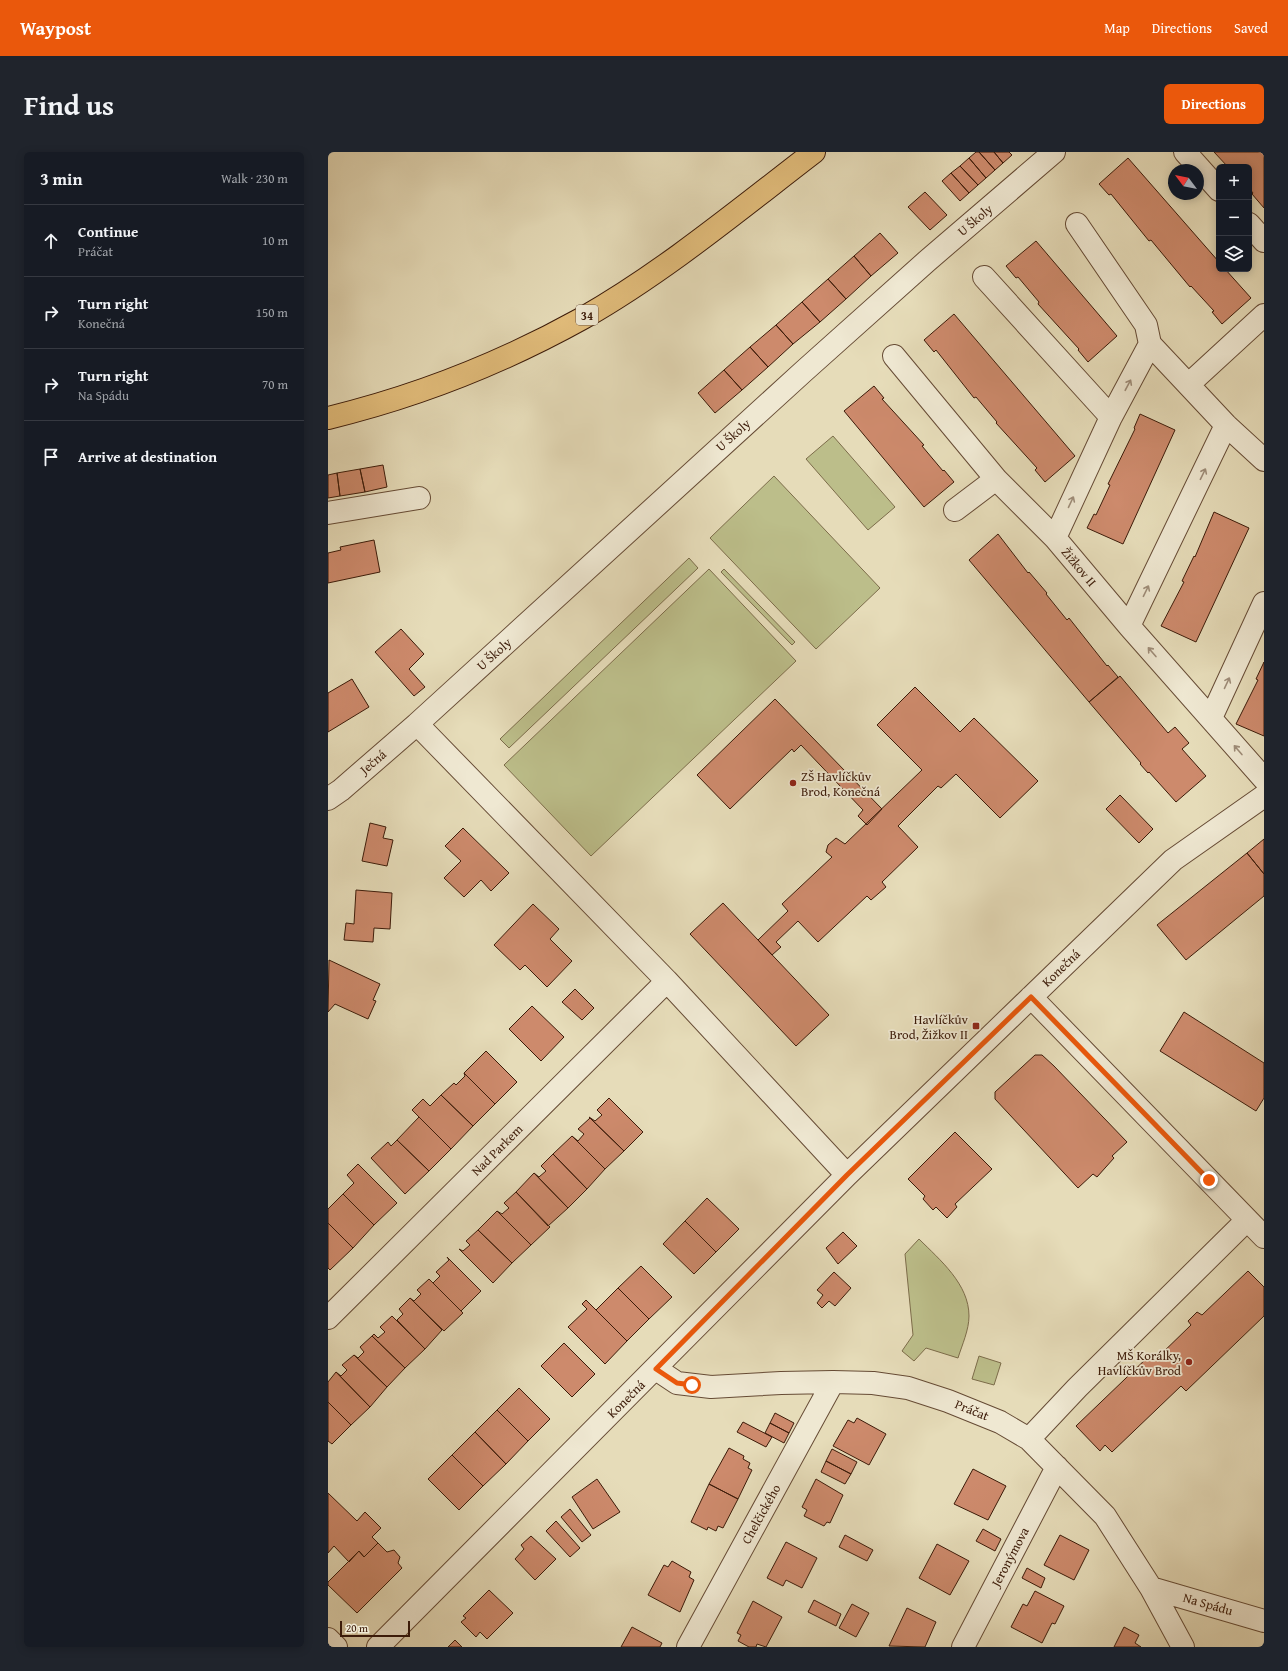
<!DOCTYPE html>
<html lang="en">
<head>
<meta charset="utf-8">
<style>
	:root { --surface:#171b24; --page:#20242c; --text:#f1f3f6; --muted:#9ea1a6; --line:#363941; --accent:#ea580c }
	body { margin:0; font-family:"Gentium Book Plus",serif; background:var(--page); color:var(--text) }
	.controls { position:absolute; right:12px; top:12px; display:grid; overflow:hidden; border-radius:6px; box-shadow:0 2px 10px #0003 }
	.controls button { width:36px; height:36px; display:grid; place-items:center; padding:0; border:0; border-bottom:1px solid var(--line); background:var(--surface); color:var(--text); font:20px sans-serif }
	.compass { position:absolute; left:840px; top:12px; width:36px; height:36px; border-radius:50%; background:var(--surface); box-shadow:0 2px 10px #0003; rotate:302deg }
	.scale { position:absolute; left:12px; bottom:10px; width:70px; box-sizing:border-box; padding-left:4px; border:2px solid #3c1b09; border-top:0; font-size:11px; line-height:14px; white-space:nowrap; color:#3c1b09; -webkit-text-stroke:3px #efe8d2; paint-order:stroke }
	.stop { position:absolute; width:12px; height:12px; margin:-9px; border:3px solid #ea580c; border-radius:50%; background:#fff }
	.stop.end { background:#ea580c; border-color:#fff; box-shadow:0 1px 4px #0008 }
	.list { margin:0; padding:0; list-style:none }
	h2 { display:flex; justify-content:space-between; align-items:center; height:52px; margin:0; padding:0 16px; font-size:17px }
	h2 small { font-size:13px; font-weight:400; color:var(--muted) }
	.list li { display:grid; grid-template-columns:26px 1fr auto; gap:12px; align-items:center; box-sizing:border-box; height:72px; padding:0 16px; border-top:1px solid var(--line) }
	.list b { display:block; font-size:15px; white-space:nowrap }
	.list p { margin:0; font-size:13px; white-space:nowrap; color:var(--muted) }
	.list em { font-size:13px; font-style:normal; color:var(--muted) }
	.icon { flex:none; width:22px; height:22px; fill:none; stroke:currentColor; stroke-width:2; stroke-linecap:round; stroke-linejoin:round }
	.map { position:relative; flex:none; width:936px; height:1495px; overflow:hidden; border-radius:6px }
	header { display:flex; align-items:center; gap:24px; box-sizing:border-box; height:56px; padding:0 20px; background:var(--accent); color:#fff }
	header strong { font-size:19px }
	nav { display:flex; gap:22px; margin-inline-start:auto; font-size:14px }
	.intro { display:flex; align-items:center; justify-content:space-between; box-sizing:border-box; height:96px; padding:0 24px }
	h1 { margin:0; font-size:28px }
	.button { padding:10px 18px; border-radius:6px; background:var(--accent); color:#fff; font-size:14px; font-weight:700 }
	main { display:flex; gap:24px; padding:0 24px }
	aside { flex:1; background:var(--surface); border-radius:6px; box-shadow:0 2px 10px #0003 }
	.map>svg:first-child { display:block }
</style>
</head>
<body>
<header>
<strong>Waypost</strong>
<nav><a>Map</a><a>Directions</a><a>Saved</a></nav>
</header>
<div class="intro"><h1>Find us</h1><a class="button">Directions</a></div>
<main>
<aside>
<h2>3 min<small>Walk · 230 m</small></h2>
<ul class="list">
<li><svg class="icon" aria-label="ahead" viewBox="0 0 24 24"><path d="M12 20V5M6 11l6-6 6 6"/></svg><div><b>Continue</b><p>Práčat</p></div><em>10 m</em></li>
<li><svg class="icon" aria-label="right" viewBox="0 0 24 24"><path d="M7 20v-9h11M14 6l5 5-5 5"/></svg><div><b>Turn right</b><p>Konečná</p></div><em>150 m</em></li>
<li><svg class="icon" aria-label="right" viewBox="0 0 24 24"><path d="M7 20v-9h11M14 6l5 5-5 5"/></svg><div><b>Turn right</b><p>Na Spádu</p></div><em>70 m</em></li>
<li><svg class="icon" aria-label="arrive" viewBox="0 0 24 24"><path d="M6 21V4h12l-3 4 3 4H6"/></svg><div><b>Arrive at destination</b></div></li>
</ul>
</aside>
<div class="map">
<svg width="936" height="1495" viewBox="0 0 936 1495">
	<rect width="100%" height="100%" fill="#e6dcb9"/>
	<filter id="stains"><feTurbulence type="fractalNoise" baseFrequency=".005" numOctaves="4"/><feColorMatrix values="0 0 0 0 .2 0 0 0 0 .09 0 0 0 0 .02 0 0 0 .5 -.17"/></filter>
	<radialGradient id="worn" r=".72"><stop offset=".6" stop-color="#630" stop-opacity="0"/><stop offset="1" stop-color="#630" stop-opacity=".3"/></radialGradient>
	<path fill="#bcbe8a" stroke="#7c6c4a" d="M 505,284 L 567,355 L 540,378 L 478,307 Z
		M 446,324 L 552,436 L 488,497 L 382,386 Z
		M 361,406 L 370,416 L 181,596 L 172,587 Z
		M 381,417 L 468,509 L 263,704 L 176,613 Z
		M 396,417 L 467,490 L 464,493 L 393,420 Z
		M 591,1087 C 612,1108 641,1132 641,1164 C 641,1178 634,1193 630,1206 L 598,1196 L 586,1209 L 574,1199 L 585,1183 L 577,1102 Z
		M 651,1204 L 673,1211 L 666,1233 L 644,1227 Z"/>
	<path fill="#cd8a6c" stroke="#3c1b09" d="M 648,0 L 651,0 L 667,18 L 658,26 L 641,6 Z
		M 651,0 L 666,0 L 675,11 L 667,18 Z
		M 666,0 L 681,0 L 684,3 L 675,11 Z
		M 886,0 L 936,0 L 936,56 L 924,42 L 925,41 L 921,36 L 921,15 L 900,15 Z
		M 641,6 L 658,26 L 650,33 L 632,14 Z
		M 800,6 L 891,110 L 891,117 L 897,117 L 923,146 L 894,172 L 884,160 L 886,159 L 863,134 L 862,135 L 823,88 L 821,89 L 783,42 L 781,43 L 771,32 Z
		M 632,14 L 650,33 L 641,41 L 623,21 Z
		M 623,21 L 641,41 L 632,49 L 614,29 Z
		M 597,40 L 619,63 L 602,78 L 580,55 Z
		M 552,81 L 570,101 L 543,124 L 526,104 Z
		M 708,89 L 789,184 L 760,210 L 750,198 L 751,197 L 710,152 L 711,150 L 690,125 L 688,126 L 678,114 Z
		M 526,104 L 543,124 L 518,147 L 500,127 Z
		M 500,127 L 518,147 L 492,170 L 474,150 Z
		M 474,150 L 492,170 L 465,192 L 448,173 Z
		M 626,162 L 747,304 L 717,330 L 707,318 L 709,316 L 668,271 L 669,270 L 648,245 L 646,246 L 608,198 L 606,200 L 596,188 Z
		M 448,173 L 465,192 L 440,215 L 422,195 Z
		M 422,195 L 440,215 L 414,238 L 396,218 Z
		M 396,218 L 414,238 L 387,261 L 370,241 Z
		M 546,234 L 556,246 L 554,247 L 596,293 L 594,294 L 615,319 L 616,318 L 626,330 L 596,355 L 516,259 Z
		M 812,262 L 847,278 L 795,392 L 759,376 L 766,362 L 768,363 L 782,333 L 780,332 L 807,277 L 806,276 Z
		M 55,313 L 59,335 L 37,340 L 32,317 Z
		M 32,317 L 37,340 L 12,344 L 9,321 Z
		M 9,321 L 12,344 L 0,346 L 0,323 Z
		M 886,360 L 921,376 L 868,490 L 833,474 L 856,430 L 854,429 L 866,404 L 867,405 Z
		M 670,382 L 700,421 L 701,420 L 719,441 L 718,442 L 739,468 L 741,466 L 779,514 L 780,513 L 790,525 L 761,550 L 641,408 Z
		M 46,388 L 52,420 L 0,431 L 0,401 L 13,398 L 12,395 Z
		M 73,477 L 96,502 L 81,517 L 97,535 L 86,544 L 47,500 Z
		M 936,510 L 936,584 L 908,572 L 930,528 L 928,527 Z
		M 792,524 L 840,581 L 847,575 L 861,591 L 854,597 L 878,624 L 848,650 L 821,620 L 820,621 L 812,612 L 813,611 L 761,550 Z
		M 24,527 L 41,555 L 0,580 L 0,541 Z
		M 587,535 L 632,580 L 646,566 L 710,629 L 672,666 L 628,622 L 613,636 L 610,634 L 570,674 L 590,695 L 554,730 L 558,735 L 543,748 L 539,744 L 490,790 L 470,769 L 448,790 L 453,795 L 444,803 L 430,788 L 460,759 L 454,752 L 504,705 L 498,700 L 500,693 L 508,686 L 517,692 L 594,618 L 549,573 Z
		M 447,547 L 554,657 L 539,673 L 530,664 L 535,658 L 473,593 L 466,600 L 464,597 L 402,657 L 369,623 Z
		M 792,643 L 825,677 L 811,691 L 778,657 Z
		M 42,671 L 58,675 L 55,686 L 65,688 L 59,714 L 34,709 Z
		M 135,676 L 181,721 L 163,739 L 153,728 L 136,745 L 116,726 L 133,709 L 117,694 Z
		M 936,687 L 936,722 L 919,701 Z
		M 919,701 L 936,722 L 936,744 L 858,808 L 829,773 Z
		M 28,738 L 64,741 L 62,777 L 46,776 L 45,790 L 16,788 L 18,771 L 26,772 Z
		M 395,751 L 501,863 L 468,894 L 362,782 Z
		M 205,752 L 231,777 L 222,787 L 244,809 L 219,835 L 197,813 L 192,818 L 166,793 Z
		M 1,808 L 52,832 L 45,848 L 48,849 L 40,867 L 7,852 L 0,860 Z
		M 247,837 L 266,856 L 254,868 L 234,850 Z
		M 204,854 L 236,885 L 213,909 L 181,877 Z
		M 856,860 L 936,911 L 936,946 L 928,959 L 832,899 Z
		M 158,899 L 189,930 L 167,952 L 136,921 Z
		M 707,903 L 714,903 L 726,914 L 799,990 L 784,1004 L 786,1006 L 769,1025 L 765,1022 L 750,1036 L 667,947 L 667,940 Z
		M 136,921 L 167,952 L 145,974 L 113,943 L 126,931 L 128,933 L 137,924 Z
		M 113,943 L 145,974 L 123,997 L 84,958 L 95,947 L 102,954 Z
		M 281,946 L 315,980 L 296,999 L 261,965 L 267,969 L 274,963 L 269,958 Z
		M 91,965 L 123,997 L 101,1019 L 69,988 Z
		M 262,966 L 296,999 L 277,1017 L 244,984 L 250,989 L 256,982 L 250,977 Z
		M 627,980 L 664,1017 L 627,1052 L 629,1055 L 619,1066 L 608,1055 L 605,1058 L 595,1047 L 597,1044 L 580,1027 Z
		M 244,984 L 277,1017 L 259,1037 L 225,1002 Z
		M 69,988 L 101,1019 L 77,1042 L 43,1006 L 60,990 L 63,994 Z
		M 225,1002 L 259,1037 L 240,1056 L 206,1021 L 211,1025 L 218,1019 L 213,1014 Z
		M 30,1012 L 69,1051 L 46,1073 L 15,1042 L 26,1031 L 19,1023 Z
		M 206,1021 L 240,1056 L 220,1074 L 188,1040 Z
		M 188,1040 L 222,1075 L 203,1093 L 169,1059 L 174,1062 L 181,1056 L 176,1051 Z
		M 15,1042 L 46,1073 L 25,1096 L 0,1071 L 0,1057 Z
		M 379,1046 L 411,1077 L 388,1100 L 357,1069 Z
		M 169,1059 L 203,1093 L 184,1111 L 150,1078 Z
		M 357,1069 L 388,1100 L 366,1122 L 335,1092 Z
		M 0,1071 L 25,1096 L 2,1118 L 0,1116 Z
		M 150,1078 L 184,1111 L 165,1131 L 131,1097 L 135,1099 L 142,1093 L 138,1089 Z
		M 515,1080 L 529,1094 L 510,1112 L 498,1096 Z
		M 119,1105 L 153,1139 L 133,1159 L 101,1127 L 105,1131 L 112,1124 L 108,1120 L 121,1108 Z
		M 313,1114 L 344,1145 L 321,1167 L 290,1136 Z
		M 920,1119 L 936,1135 L 936,1164 L 858,1239 L 853,1234 L 784,1300 L 777,1293 L 772,1299 L 748,1274 L 822,1203 L 827,1208 L 863,1173 L 860,1169 L 869,1160 L 874,1163 Z
		M 506,1120 L 523,1136 L 507,1154 L 501,1149 L 494,1156 L 489,1151 L 495,1143 L 489,1138 Z
		M 101,1127 L 135,1161 L 116,1179 L 82,1146 L 86,1149 L 93,1142 L 89,1138 Z
		M 290,1136 L 321,1167 L 299,1189 L 268,1158 Z
		M 82,1146 L 114,1178 L 97,1197 L 69,1168 L 75,1162 L 71,1157 Z
		M 258,1148 L 299,1189 L 277,1212 L 240,1175 L 259,1157 L 254,1152 Z
		M 64,1164 L 97,1197 L 77,1216 L 44,1184 L 46,1182 L 50,1186 L 57,1180 L 52,1175 Z
		M 44,1184 L 77,1216 L 59,1235 L 26,1203 L 30,1206 L 36,1200 L 32,1195 Z
		M 236,1191 L 267,1222 L 244,1245 L 213,1214 Z
		M 26,1203 L 59,1235 L 42,1255 L 8,1220 L 13,1224 L 19,1218 L 14,1213 Z
		M 8,1220 L 42,1255 L 23,1273 L 0,1250 L 0,1230 Z
		M 191,1236 L 222,1267 L 200,1289 L 169,1258 Z
		M 0,1250 L 23,1273 L 4,1292 L 0,1289 Z
		M 169,1258 L 200,1289 L 178,1312 L 147,1280 Z
		M 447,1261 L 466,1271 L 461,1281 L 442,1271 Z
		M 529,1266 L 558,1282 L 541,1313 L 505,1294 L 520,1268 L 526,1271 Z
		M 415,1270 L 444,1285 L 438,1295 L 409,1280 Z
		M 442,1271 L 461,1281 L 456,1291 L 437,1281 Z
		M 147,1280 L 178,1312 L 155,1334 L 124,1303 Z
		M 401,1296 L 416,1304 L 415,1307 L 422,1311 L 420,1316 L 424,1318 L 410,1347 L 381,1332 Z
		M 504,1297 L 529,1310 L 523,1322 L 498,1309 Z
		M 124,1303 L 155,1334 L 131,1358 L 100,1327 Z
		M 498,1309 L 523,1322 L 517,1332 L 493,1320 Z
		M 645,1317 L 678,1334 L 660,1368 L 626,1352 Z
		M 269,1327 L 292,1360 L 265,1377 L 244,1345 Z
		M 488,1327 L 515,1343 L 502,1371 L 499,1370 L 496,1374 L 476,1364 L 479,1358 L 474,1355 Z
		M 381,1332 L 410,1347 L 395,1376 L 390,1374 L 388,1379 L 380,1375 L 379,1378 L 363,1370 Z
		M 0,1341 L 29,1369 L 37,1360 L 53,1376 L 44,1385 L 50,1391 L 36,1405 L 31,1399 L 21,1410 L 6,1394 L 0,1401 Z
		M 242,1357 L 263,1383 L 254,1390 L 233,1365 Z
		M 228,1369 L 252,1396 L 242,1405 L 218,1379 Z
		M 655,1377 L 673,1387 L 667,1399 L 648,1389 Z
		M 517,1383 L 545,1398 L 539,1409 L 511,1395 Z
		M 732,1383 L 761,1398 L 746,1428 L 716,1413 Z
		M 203,1384 L 228,1407 L 207,1428 L 187,1407 L 196,1397 L 193,1393 Z
		M 458,1390 L 489,1406 L 474,1436 L 458,1428 L 455,1434 L 439,1426 Z
		M 50,1391 L 59,1400 L 66,1398 L 72,1405 L 70,1411 L 74,1416 L 29,1461 L 0,1433 L 0,1430 L 31,1399 L 36,1405 Z
		M 609,1392 L 641,1409 L 622,1443 L 591,1426 Z
		M 344,1409 L 363,1420 L 361,1425 L 366,1428 L 352,1460 L 320,1443 L 336,1413 L 340,1415 Z
		M 699,1416 L 717,1426 L 713,1436 L 694,1426 Z
		M 161,1438 L 185,1461 L 159,1487 L 152,1480 L 148,1485 L 133,1470 L 138,1466 L 135,1464 Z
		M 707,1439 L 736,1454 L 727,1472 L 724,1471 L 714,1491 L 683,1475 L 695,1452 L 699,1454 Z
		M 486,1448 L 513,1462 L 508,1474 L 480,1460 Z
		M 425,1449 L 454,1465 L 438,1495 L 429,1492 L 428,1495 L 421,1495 L 410,1489 L 413,1483 L 409,1481 Z
		M 524,1452 L 541,1461 L 528,1485 L 511,1476 Z
		M 579,1456 L 608,1470 L 597,1495 L 561,1494 Z
		M 304,1475 L 334,1491 L 332,1495 L 293,1495 Z
		M 796,1475 L 811,1483 L 807,1491 L 813,1495 L 786,1495 Z
		M 127,1488 L 134,1495 L 120,1495 Z"/>
	<g fill="none" stroke-linecap="round" stroke-linejoin="round">
		<g stroke="#664b35" stroke-width="24">
			<path id="minor" d="M 857,0 L 891,38
				M 749,72 L 818,173 L 822,192 L 898,273 L 936,308
				M 921,72 L 936,89
				M 656,125 L 783,265
				M 566,204 L 668,327 L 727,386 L 801,474 L 936,627
				M 861,232 L 936,163
				M 627,358 L 668,327
				M 0,361 L 91,346
				M 727,386 L 783,265 L 822,192
				M 801,474 L 898,273
				M 883,566 L 936,451
				M 89,572 L 339,829 L 519,1023
				M 0,647 L 13,638 L 89,572 L 476,219 L 599,109 L 726,0
				M 703,845 L 936,1085
				M 0,1166 L 339,829
				M 328,1217 L 349,1231 L 383,1235 L 453,1231 L 505,1230 L 545,1231 L 580,1236 L 620,1249 L 672,1270 L 701,1287 L 777,1364 L 823,1436 L 855,1495
				M 701,1287 L 749,1236 L 919,1068
				M 823,1436 L 936,1469
				M 0,1487 L 8,1495
				M 50,1495 L 519,1023 L 845,708 L 936,644
				M 360,1495 L 505,1230
				M 635,1495 L 729,1315"/>
		</g>
		<g stroke="#3c1b09" stroke-width="24">
			<path id="primary" d="M 0,266 C 91,244 174,211 255,166 C 336,120 413,56 486,0"/>
		</g>
		<use href="#minor" stroke="#efe8d2" stroke-width="22"/>
		<use href="#primary" stroke="#e3be7c" stroke-width="22"/>
	</g>
	<defs><path id="oneway-shaft" d="M-6 0H5M1.5-3L5.5 0L1.5 3" fill="none" stroke-width="1.6" stroke-linecap="round" stroke-linejoin="round"/></defs>
	<g stroke="#9e8c78">
		<use href="#oneway-shaft" transform="translate(800 233) rotate(-62)"/>
		<use href="#oneway-shaft" transform="translate(875 322) rotate(-64)"/>
		<use href="#oneway-shaft" transform="translate(743 350) rotate(-65)"/>
		<use href="#oneway-shaft" transform="translate(818 439) rotate(-64)"/>
		<use href="#oneway-shaft" transform="translate(824 500) rotate(-131)"/>
		<use href="#oneway-shaft" transform="translate(899 531) rotate(-65)"/>
		<use href="#oneway-shaft" transform="translate(910 598) rotate(-131)"/>
	</g>
	<g fill="none" stroke-linecap="round" stroke-linejoin="round">
		<path stroke="#ea580c" stroke-width="5" d="M 364,1233 L 349,1231 L 328,1217 L 519,1023 L 703,845 L 881,1028"/>
	</g>
	<g fill="#8f2418" stroke="#efe8d2" stroke-width="1.5">
		<circle cx="465" cy="631" r="4"/>
		<rect x="644" y="870" width="8" height="8" rx="2"/>
		<circle cx="861" cy="1210" r="4"/>
	</g>
	<g text-anchor="middle" dominant-baseline="central" stroke-width="3.5" stroke-linejoin="round" paint-order="stroke">
		<rect fill="#efe8d2" stroke="#725845" stroke-width="1" x="248" y="153" width="22" height="20" rx="3"/>
		<g font-size="12" font-weight="bold" fill="#3c1b09">
			<text x="259" y="163">34</text>
		</g>
		<g font-size="13" fill="#3c1b09" stroke="#efe8d2">
			<text transform="translate(647 68) rotate(-40)">U Školy</text>
			<text transform="translate(405 283) rotate(-42)">U Školy</text>
			<text transform="translate(751 415) rotate(50)">Žižkov II</text>
			<text transform="translate(166 502) rotate(-42)">U Školy</text>
			<text transform="translate(45 610) rotate(-41)">Ječná</text>
			<text transform="translate(733 816) rotate(-44)">Konečná</text>
			<text transform="translate(169 998) rotate(-45)">Nad Parkem</text>
			<text transform="translate(298 1247) rotate(-45)">Konečná</text>
			<text transform="translate(644 1258) rotate(22)">Práčat</text>
			<text transform="translate(433 1362) rotate(-61)">Chelčického</text>
			<text transform="translate(682 1405) rotate(-62)">Jeronýmova</text>
			<text transform="translate(880 1452) rotate(16)">Na Spádu</text>
		</g>
		<g font-size="13" fill="#3c1b09" stroke="#efe8d2" text-anchor="end">
			<text x="473" y="624" text-anchor="start">ZŠ Havlíčkův<tspan x="473" dy="15">Brod, Konečná</tspan></text>
			<text x="640" y="867">Havlíčkův<tspan x="640" dy="15">Brod, Žižkov II</tspan></text>
			<text x="853" y="1203">MŠ Korálky,<tspan x="853" dy="15">Havlíčkův Brod</tspan></text>
		</g>
	</g>
	<rect width="100%" height="100%" filter="url(#stains)"/>
	<rect width="100%" height="100%" fill="url(#worn)"/>
</svg>
<div class="controls">
<button>+</button>
<button>−</button>
<button><svg class="icon" aria-label="layers" viewBox="0 0 24 24"><path d="M12 4l9 5-9 5-9-5zM3 14l9 5 9-5"/></svg></button>
</div>
<svg class="compass" viewBox="-18 -18 36 36"><path d="M0-13l5 13h-10z" fill="#e53935"/><path d="M0 13l5-13h-10z" fill="#9ea1a6"/></svg>
<div class="scale">20 m</div>
<div class="stop" style="left:364px;top:1233px"></div>
<div class="stop end" style="left:881px;top:1028px"></div>
</div>
</main>
</body>
</html>
